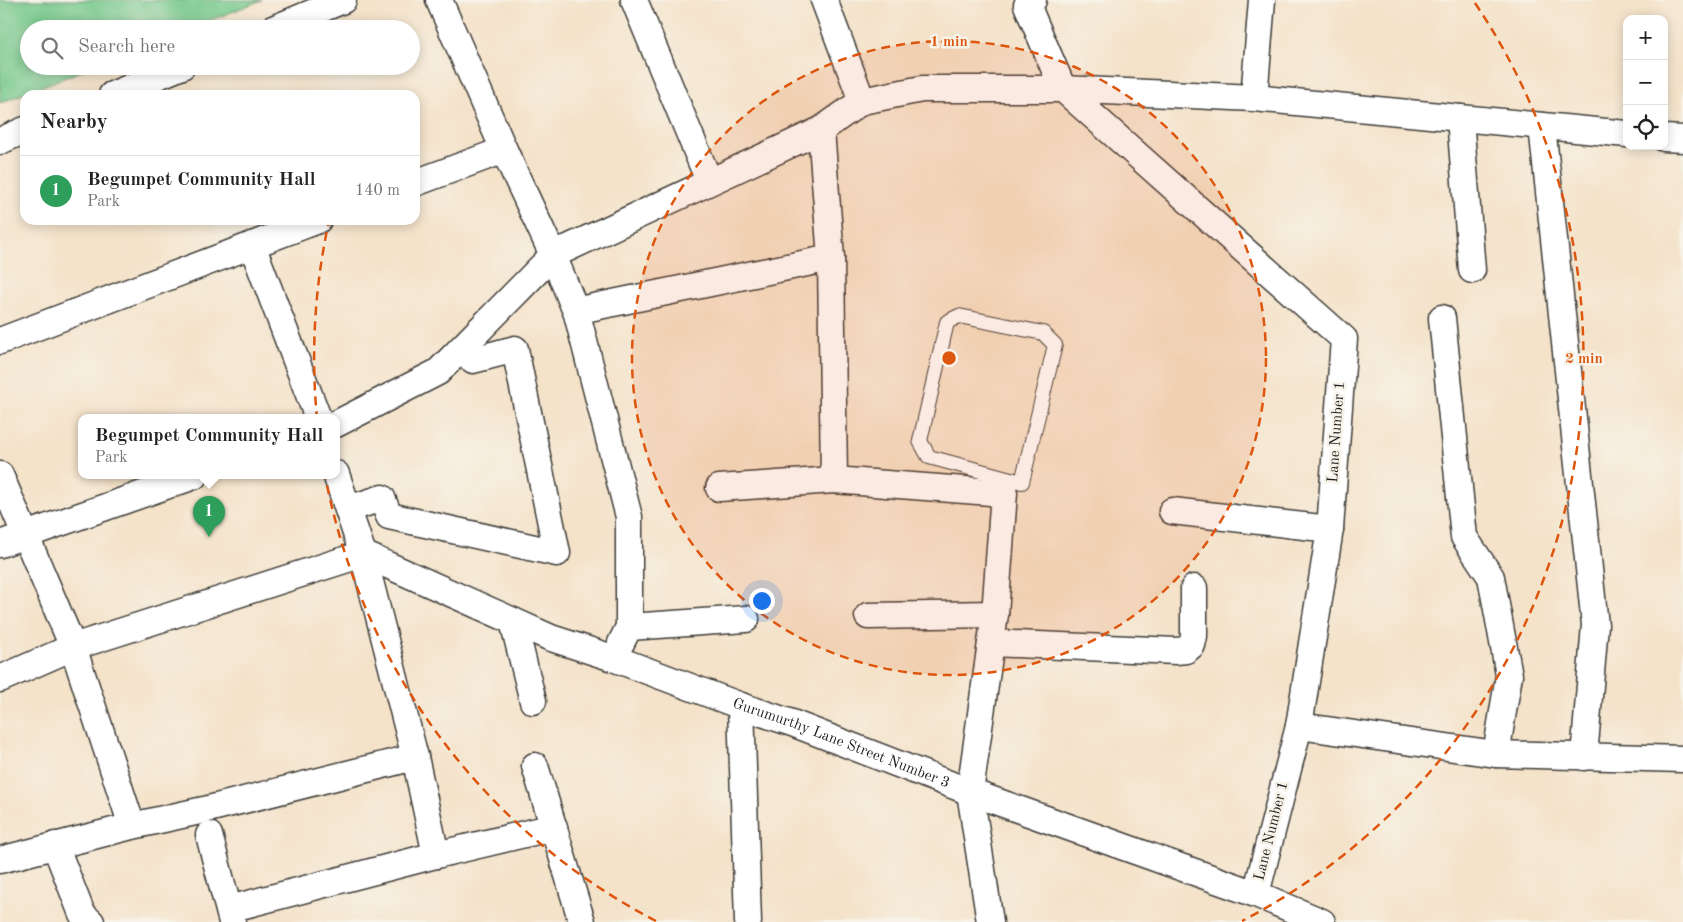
<!DOCTYPE html>
<html lang="en">
<head>
<meta charset="utf-8">
<style>
	:root { --surface:#fff; --page:#f6f6f6; --text:#222; --muted:#767676; --line:#e0e0e0; --accent:#db2777 }
	body { margin:0; font-family:"Old Standard TT",serif; background:var(--page); color:var(--text) }
	.controls { position:absolute; right:15px; top:15px; display:grid; overflow:hidden; border-radius:10px; box-shadow:0 2px 12px #0003 }
	.controls button { width:45px; height:45px; display:grid; place-items:center; padding:0; border:0; border-bottom:1px solid var(--line); background:var(--surface); color:var(--text); font:25px sans-serif }
	.you { position:absolute; left:761px; top:600px; width:18px; height:18px; margin:-12px; border:4px solid #fff; border-radius:50%; background:#1a73e8; box-shadow:0 0 0 8px #1a73e833 }
	.badge { display:grid; place-items:center; width:32px; height:32px; border-radius:50%; background:var(--accent); color:#fff; font-size:16px; font-weight:700 }
	.pin { position:absolute; translate:-50% -41px; filter:drop-shadow(0 1px 2px #0008) }
	.pin::after { content:''; position:absolute; top:26px; width:18px; height:15px; background:inherit; clip-path:polygon(0 0,100% 0,50% 100%) }
	.popup { position:absolute; left:78px; top:414px; width:262px; height:65px; box-sizing:border-box; display:grid; place-content:center; border-radius:10px; background:var(--surface); filter:drop-shadow(0 1px 4px #0005); font-size:16px; white-space:nowrap; color:var(--muted) }
	.popup b { font-size:19px; color:var(--text) }
	.popup::after { content:''; position:absolute; left:50%; top:100%; margin-left:-10px; border:10px solid transparent; border-top-color:var(--surface) }
	.list { margin:0; padding:0; list-style:none }
	h2 { display:flex; justify-content:space-between; align-items:center; height:65px; margin:0; padding:0 20px; font-size:21px }
	h2 small { font-size:16px; font-weight:400; color:var(--muted) }
	.list li { display:grid; grid-template-columns:32px 1fr auto; gap:15px; align-items:center; box-sizing:border-box; height:70px; padding:0 20px; border-top:1px solid var(--line) }
	.list b { display:block; font-size:19px; white-space:nowrap }
	.list p { margin:0; font-size:16px; white-space:nowrap; color:var(--muted) }
	.list em { font-size:16px; font-style:normal; color:var(--muted) }
	.icon { flex:none; width:28px; height:28px; fill:none; stroke:currentColor; stroke-width:2; stroke-linecap:round; stroke-linejoin:round }
	.map { position:relative; flex:none; width:1683px; height:922px; overflow:hidden }
	.search { position:absolute; background:var(--surface); box-shadow:0 2px 12px #0003; left:20px; top:20px; width:400px; height:55px; display:flex; align-items:center; gap:12px; box-sizing:border-box; padding:0 18px; border-radius:28px; color:var(--muted); font-size:19px }
	.panel { position:absolute; background:var(--surface); box-shadow:0 2px 12px #0003; left:20px; top:90px; width:400px; height:135px; border-radius:15px }
	.map>svg:first-child { display:block }
</style>
</head>
<body>
<div class="map">
<svg width="1683" height="922" viewBox="0 0 1683 922">
	<rect width="100%" height="100%" fill="#f7f3e8"/>
	<filter id="ink" filterUnits="userSpaceOnUse"><feTurbulence type="fractalNoise" baseFrequency=".02" numOctaves="2"/><feDisplacementMap in="SourceGraphic" scale="10" xChannelSelector="R" yChannelSelector="G"/><feConvolveMatrix kernelMatrix="1 2 1 2 8 2 1 2 1" color-interpolation-filters="sRGB"/></filter>
	<filter id="wash" filterUnits="userSpaceOnUse"><feTurbulence type="fractalNoise" baseFrequency=".0096" numOctaves="4" result="noise"/><feDisplacementMap in="SourceGraphic" scale="20" xChannelSelector="R" yChannelSelector="G"/><feGaussianBlur stdDeviation="1.12" result="paint"/><feColorMatrix in="noise" values="0 0 0 0 0 0 0 0 0 0 0 0 0 0 0 0 0 1.4 0 .05"/><feComposite in="paint" operator="in"/></filter>
	<g filter="url(#wash)">
		<rect width="100%" height="100%" fill="#f4e2c9"/>
		<path fill="#73c78a" stroke="#487253" d="M 0,0 L 262,0 L 189,29 L 29,29 L 29,66 L 94,66 L 0,103 Z"/>
	</g>
	<g filter="url(#ink)">
		<g fill="none" stroke-linecap="round" stroke-linejoin="round">
			<g stroke="#3c3a36" stroke-width="16">
				<path id="lane" d="M 959,316 L 1043,333 L 1055,345 L 1022,482 L 929,457 L 920,441 L 947,322 Z"/>
			</g>
			<g stroke="#3c3a36" stroke-width="29">
				<g id="street">
					<path d="M 439,0 L 504,150 L 553,255 L 577,314 L 629,517 L 629,627"/>
					<path d="M 634,0 L 709,181"/>
					<path d="M 824,0 L 862,101"/>
					<path d="M 1033,0 L 1027,5 L 1063,89 L 1344,339 L 1330,529 L 1299,726 L 1256,894"/>
					<path d="M 273,29 L 343,0"/>
					<path d="M 112,95 L 182,66"/>
					<path d="M 1254,98 L 1262,0"/>
					<path d="M 1460,118 L 1472,270"/>
					<path d="M 1542,126 L 1595,625 L 1584,757"/>
					<path d="M 821,130 L 831,258 L 834,480"/>
					<path d="M 1664,138 L 1683,139"/>
					<path d="M 0,141 L 25,130"/>
					<path d="M 415,183 L 504,150"/>
					<path d="M 252,245 L 318,418"/>
					<path d="M 589,308 L 831,258"/>
					<path d="M 1442,318 L 1464,537 L 1491,577 L 1509,675 L 1496,754"/>
					<path d="M 0,341 L 318,220"/>
					<path d="M 336,424 L 438,372 L 553,255 L 821,130 L 862,101 L 922,89 L 1063,89 L 1254,98 L 1627,134"/>
					<path d="M 336,474 L 363,554 L 415,757 L 436,855"/>
					<path d="M 0,475 L 73,647 L 132,826"/>
					<path d="M 719,488 L 834,480 L 1004,493 L 995,614 L 970,792 L 990,922"/>
					<path d="M 348,509 L 382,498 L 389,516 L 557,553 L 515,349 L 473,360 L 460,350"/>
					<path d="M 1172,511 L 1330,529"/>
					<path d="M 0,544 L 194,476"/>
					<path d="M 868,616 L 995,614"/>
					<path d="M 513,621 L 533,701"/>
					<path d="M 621,643 L 629,627 L 746,619"/>
					<path d="M 991,643 L 1176,651 L 1186,650 L 1192,645 L 1194,636 L 1194,588"/>
					<path id="s1" d="M 0,679 L 73,647 L 363,554 L 551,638 L 613,658 L 741,706 L 792,723 L 970,792 L 1256,894 L 1322,922"/>
					<path d="M 741,706 L 748,922"/>
					<path d="M 1299,726 L 1496,754 L 1683,759"/>
					<path d="M 535,766 L 582,922"/>
					<path d="M 209,835 L 232,922"/>
					<path d="M 55,845 L 82,914 L 91,922"/>
					<path d="M 0,860 L 132,826 L 204,810 L 415,757"/>
					<path d="M 229,909 L 436,855 L 554,827"/>
				</g>
			</g>
			<use href="#lane" stroke="#fff" stroke-width="14"/>
			<use href="#street" stroke="#fff" stroke-width="26"/>
		</g>
	</g>
	<circle cx="949" cy="358" r="317" fill="#de560d" fill-opacity=".12"/>
	<g fill="none" stroke="#de560d" stroke-width="2.5" stroke-dasharray="9 6">
		<circle cx="949" cy="358" r="317"/>
		<path d="M656 921A635 635 0 0 1 329 221M1475 3A635 635 0 0 1 1242 921"/>
	</g>
	<g text-anchor="middle" dominant-baseline="central" stroke-width="5" stroke-linejoin="round" paint-order="stroke">
		<g font-size="15" fill="#1c1c1c" stroke="#f7f3e8">
			<text transform="translate(1337 432) rotate(-86)">Lane Number 1</text>
			<text stroke="none"><textPath href="#s1" startOffset="899">Gurumurthy Lane Street Number 3</textPath></text>
			<text transform="translate(1272 831) rotate(-76)">Lane Number 1</text>
		</g>
	</g>
	<circle cx="949" cy="358" r="8" fill="#de560d" stroke="#f7f3e8" stroke-width="2.5"/>
	<g font-size="15" text-anchor="middle" font-weight="bold" fill="#de560d" stroke="#f7f3e8" stroke-width="5" stroke-linejoin="round" paint-order="stroke">
		<text x="949" y="46">1 min</text>
		<text x="1584" y="363">2 min</text>
	</g>
</svg>
<div class="controls">
<button>+</button>
<button>−</button>
<button><svg class="icon" aria-label="locate" viewBox="0 0 24 24"><circle cx="12" cy="12" r="6"/><path d="M12 2v4M12 18v4M2 12h4M18 12h4"/></svg></button>
</div>
<div class="you"></div>
<div class="pin badge" style="left:209px;top:537px;background:#2e9e5b">1</div>
<div class="popup"><b>Begumpet Community Hall</b>Park</div>
<div class="search"><svg class="icon" aria-label="search" viewBox="0 0 24 24"><circle cx="10" cy="10" r="6"/><path d="M15 15l6 6"/></svg>Search here</div>
<section class="panel">
<h2>Nearby<small></small></h2>
<ul class="list">
<li><span class="badge" style="background:#2e9e5b">1</span><div><b>Begumpet Community Hall</b><p>Park</p></div><em>140 m</em></li>
</ul>
</section>
</div>
</body>
</html>
